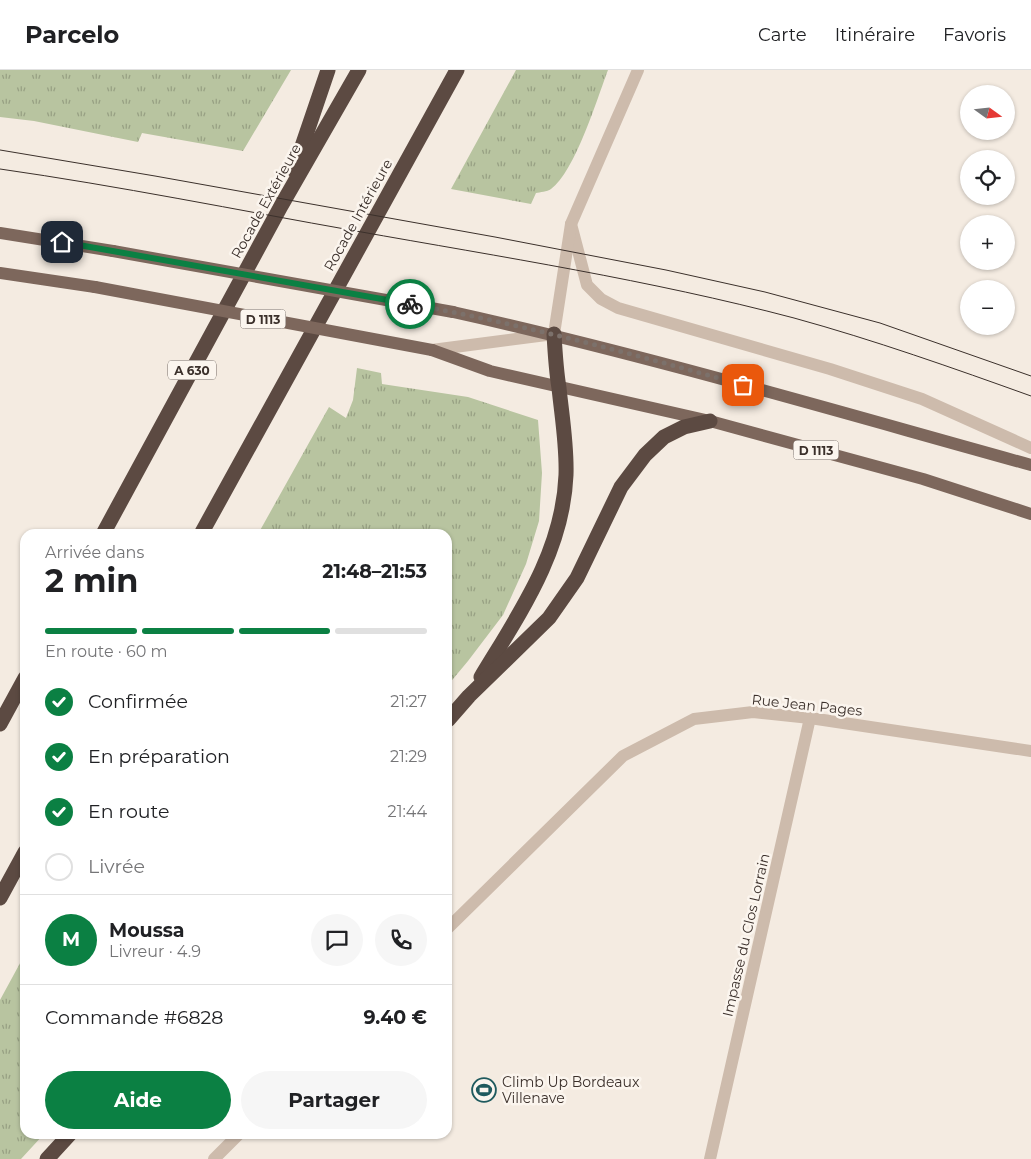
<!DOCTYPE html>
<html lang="fr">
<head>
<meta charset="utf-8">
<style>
	:root { --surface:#fff; --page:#f6f6f6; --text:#202124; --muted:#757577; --line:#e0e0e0; --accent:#0b8043 }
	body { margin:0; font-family:Montserrat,sans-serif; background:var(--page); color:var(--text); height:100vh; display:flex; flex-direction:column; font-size:19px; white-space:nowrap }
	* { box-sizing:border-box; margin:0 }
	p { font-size:16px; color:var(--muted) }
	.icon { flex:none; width:28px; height:28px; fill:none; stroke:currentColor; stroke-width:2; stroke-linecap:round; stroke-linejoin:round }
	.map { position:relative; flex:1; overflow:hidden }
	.side { position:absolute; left:20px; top:459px; width:432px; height:610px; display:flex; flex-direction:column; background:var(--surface); border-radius:15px; box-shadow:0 1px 4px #0004 }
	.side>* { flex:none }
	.needle { width:32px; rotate:105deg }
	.controls { position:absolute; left:960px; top:15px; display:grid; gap:10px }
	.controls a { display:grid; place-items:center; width:55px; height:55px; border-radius:50%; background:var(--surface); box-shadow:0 1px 4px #0004; font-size:25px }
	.pin { position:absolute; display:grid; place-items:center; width:42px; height:42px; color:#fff; margin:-21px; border-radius:10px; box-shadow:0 2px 8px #0006 }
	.courier { position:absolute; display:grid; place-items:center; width:50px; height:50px; margin:-25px; border:4px solid #0b8043; border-radius:50%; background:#fff; color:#222; box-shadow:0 1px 6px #0007 }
	.headline em { font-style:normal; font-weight:700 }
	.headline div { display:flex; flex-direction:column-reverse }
	.headline { display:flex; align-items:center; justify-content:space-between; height:85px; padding:0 25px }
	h1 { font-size:32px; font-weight:700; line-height:38px }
	.bar { display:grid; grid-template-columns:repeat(4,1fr); gap:8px 5px; align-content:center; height:60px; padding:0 25px }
	.bar i { height:6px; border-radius:4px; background:var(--line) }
	.bar .active { background:var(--accent) }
	.bar p { grid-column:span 4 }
	.line { display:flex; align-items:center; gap:12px; padding:0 25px; border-top:1px solid var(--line) }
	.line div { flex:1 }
	.round { display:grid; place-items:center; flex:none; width:52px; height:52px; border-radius:26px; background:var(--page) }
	ol { padding:0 25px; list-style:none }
	li { display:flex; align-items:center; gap:15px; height:55px }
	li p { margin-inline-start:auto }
	li .icon { padding:5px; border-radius:50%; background:var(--accent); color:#fff; stroke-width:4 }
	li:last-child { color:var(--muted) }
	li i { width:28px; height:28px; border:2px solid var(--line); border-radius:50% }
	.primary-button { display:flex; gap:10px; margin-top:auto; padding:10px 25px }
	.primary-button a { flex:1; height:58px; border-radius:30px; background:var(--accent); color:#fff; font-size:20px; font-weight:700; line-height:58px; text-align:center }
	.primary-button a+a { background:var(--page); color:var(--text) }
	header { display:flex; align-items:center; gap:30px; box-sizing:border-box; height:70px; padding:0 25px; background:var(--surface); border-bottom:1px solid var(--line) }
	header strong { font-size:24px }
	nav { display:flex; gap:28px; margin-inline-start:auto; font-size:18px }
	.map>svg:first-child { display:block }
</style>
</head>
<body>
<header>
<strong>Parcelo</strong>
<nav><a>Carte</a><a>Itinéraire</a><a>Favoris</a></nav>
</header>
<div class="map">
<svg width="1031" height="1089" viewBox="0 0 1031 1089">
	<defs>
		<pattern id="grass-tufts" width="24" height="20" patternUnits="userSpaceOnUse" patternTransform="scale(1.25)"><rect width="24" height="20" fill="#b8c4a0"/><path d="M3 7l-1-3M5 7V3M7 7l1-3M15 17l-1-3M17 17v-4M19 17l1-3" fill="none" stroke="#97a083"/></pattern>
	</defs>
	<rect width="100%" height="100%" fill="#f4ebe1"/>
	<!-- grass -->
	<g fill="url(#grass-tufts)">
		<path d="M 0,0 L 291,0 L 243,81 L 142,63 L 138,72 L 34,51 L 0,47 Z"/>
		<path d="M 516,0 L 608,0 C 597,29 575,102 551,119 C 547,122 540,122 536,123 L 531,134 L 451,119 Z"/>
		<path d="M 357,298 L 381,303 L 382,314 L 468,327 L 538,350 L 542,403 L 539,451 L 526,494 L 503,545 L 468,591 L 448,615 L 448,464 L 258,464 L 329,337 L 346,348 L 353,330 Z"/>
		<path d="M 25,884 L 25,1064 L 44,1064 L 21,1089 L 0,1089 L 0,930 Z"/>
	</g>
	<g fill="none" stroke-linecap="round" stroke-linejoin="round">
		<!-- minor -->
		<g stroke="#cdbbac" stroke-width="12">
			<path d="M 448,858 L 623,686 L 694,649 L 753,642 L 810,648 L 1031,681"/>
			<path d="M 214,1089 L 239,1064"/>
			<path d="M 710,1089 L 810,648"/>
		</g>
		<!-- tertiary -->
		<g stroke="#cdbbac" stroke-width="12">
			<path d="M 571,154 L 587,215 L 601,229 L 618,238 L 830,299 L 922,329 L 1031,378"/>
			<path d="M 432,280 L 554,264 L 571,154 L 638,0"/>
		</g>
		<!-- primary -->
		<g stroke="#7d675c" stroke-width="12">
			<path d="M 0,163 L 113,181"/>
			<path d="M 0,203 L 95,217"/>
			<path d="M 453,242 C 647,285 839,342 1031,395"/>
			<path d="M 432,280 L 490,301 L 710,351 L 923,409 L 1031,444"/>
		</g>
		<!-- motorway -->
		<g stroke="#5c4a42" stroke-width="15">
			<path d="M 294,100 L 328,0"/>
			<path d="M 103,464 L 281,136 L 359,0"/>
			<path d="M 201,464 L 457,0"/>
			<path d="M 481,607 C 519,544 563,482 566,405 C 567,376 562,347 559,318 C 556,300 555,282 554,264"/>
			<path d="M 448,650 L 469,626 L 549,548 L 577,508 L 621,417 L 645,385 L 664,367 L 684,357 L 710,351"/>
			<path d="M 0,654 L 25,608"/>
			<path d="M 0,828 L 25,782"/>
			<path d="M 47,1089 L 70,1064"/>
		</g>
		<!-- tram -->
		<g stroke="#3b302b" stroke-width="1">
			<path d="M 0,80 L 155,106 L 495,167 L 666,200 L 765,222 L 880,253 L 1031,306"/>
			<path d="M 0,99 C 119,116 237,140 356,161 C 502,187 650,210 794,248 C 874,270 953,298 1031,326"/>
		</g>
		<!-- primary-bridge -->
		<g stroke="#7d675c" stroke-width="12">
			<path d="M 113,181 L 453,242"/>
			<path d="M 95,217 L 432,280"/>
		</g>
	</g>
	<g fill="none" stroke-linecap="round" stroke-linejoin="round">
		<!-- done -->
		<path stroke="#7c716b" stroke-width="5" stroke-dasharray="0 9" d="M 410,234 C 522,254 633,284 743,315"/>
		<!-- route -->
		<path stroke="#0b8043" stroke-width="6" d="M 62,172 L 410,234"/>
	</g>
	<!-- icons -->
	<defs>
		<g id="stadium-ring" transform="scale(1.25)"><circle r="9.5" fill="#fbf5ee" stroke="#1f5a5e" stroke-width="1.5"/><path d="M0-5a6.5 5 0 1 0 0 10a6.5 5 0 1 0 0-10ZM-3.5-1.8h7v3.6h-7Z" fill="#1f5a5e"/></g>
	</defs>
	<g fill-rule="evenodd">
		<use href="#stadium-ring" x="484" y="1020"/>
	</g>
	<g text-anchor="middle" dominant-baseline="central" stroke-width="5" stroke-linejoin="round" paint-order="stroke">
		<!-- shield labels -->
		<g fill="#fbf5ee" stroke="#756b66" stroke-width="1">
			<rect x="240.5" y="239.5" width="45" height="19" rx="4"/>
			<rect x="168" y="290.5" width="48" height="19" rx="4"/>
			<rect x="793.5" y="370.5" width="45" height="19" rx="4"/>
		</g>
		<g font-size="12" font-weight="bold" fill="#3b302b">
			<text x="263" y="249">D 1113</text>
			<text x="192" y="300">A 630</text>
			<text x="816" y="380">D 1113</text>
		</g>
		<!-- street labels -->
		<g font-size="14" fill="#3b302b" stroke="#fbf5ee">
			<text transform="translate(266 131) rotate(-61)">Rocade Extérieure</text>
			<text transform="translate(358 145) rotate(-61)">Rocade Intérieure</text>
			<text transform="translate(807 635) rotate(6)">Rue Jean Pages</text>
			<text transform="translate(746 865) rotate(-77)">Impasse du Clos Lorrain</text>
		</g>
		<!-- poi labels -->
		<g font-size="14" fill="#3b302b" stroke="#fbf5ee" text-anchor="start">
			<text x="502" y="1012">Climb Up Bordeaux<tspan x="502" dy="16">Villenave</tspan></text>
		</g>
	</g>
</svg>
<div class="controls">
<a><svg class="needle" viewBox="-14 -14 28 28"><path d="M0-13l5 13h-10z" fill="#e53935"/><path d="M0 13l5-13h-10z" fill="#757577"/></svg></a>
<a><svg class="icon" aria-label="locate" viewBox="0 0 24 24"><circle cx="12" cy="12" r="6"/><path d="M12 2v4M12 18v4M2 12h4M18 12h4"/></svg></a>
<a>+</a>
<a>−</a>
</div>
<div class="pin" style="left:743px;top:315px;background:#ea580c"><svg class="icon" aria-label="bag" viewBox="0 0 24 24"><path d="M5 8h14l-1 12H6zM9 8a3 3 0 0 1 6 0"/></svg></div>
<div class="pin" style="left:62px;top:172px;background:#1f2937"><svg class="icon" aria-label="home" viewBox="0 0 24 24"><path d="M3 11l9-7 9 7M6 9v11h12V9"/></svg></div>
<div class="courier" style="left:410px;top:234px"><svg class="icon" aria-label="bike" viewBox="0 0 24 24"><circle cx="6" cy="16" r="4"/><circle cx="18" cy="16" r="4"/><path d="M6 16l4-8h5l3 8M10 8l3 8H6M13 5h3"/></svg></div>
<section class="side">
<div class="headline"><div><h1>2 min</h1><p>Arrivée dans</p></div><em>21:48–21:53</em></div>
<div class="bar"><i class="active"></i><i class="active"></i><i class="active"></i><i></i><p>En route · 60 m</p></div>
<ol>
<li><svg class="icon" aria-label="check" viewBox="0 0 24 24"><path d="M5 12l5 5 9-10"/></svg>Confirmée<p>21:27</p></li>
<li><svg class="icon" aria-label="check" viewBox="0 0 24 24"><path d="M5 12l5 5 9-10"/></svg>En préparation<p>21:29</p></li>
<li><svg class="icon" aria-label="check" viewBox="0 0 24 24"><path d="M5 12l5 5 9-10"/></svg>En route<p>21:44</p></li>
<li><i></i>Livrée</li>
</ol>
<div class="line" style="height:90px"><b class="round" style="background:var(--accent);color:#fff">M</b><div><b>Moussa</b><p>Livreur · 4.9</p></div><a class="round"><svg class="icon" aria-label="chat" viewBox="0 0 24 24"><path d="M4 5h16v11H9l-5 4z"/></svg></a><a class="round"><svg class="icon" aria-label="phone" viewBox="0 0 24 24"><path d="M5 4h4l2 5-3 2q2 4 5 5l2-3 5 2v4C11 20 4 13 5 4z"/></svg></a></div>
<div class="line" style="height:65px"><div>Commande #6828</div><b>9.40 €</b></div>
<div class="primary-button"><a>Aide</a><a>Partager</a></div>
</section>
</div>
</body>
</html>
